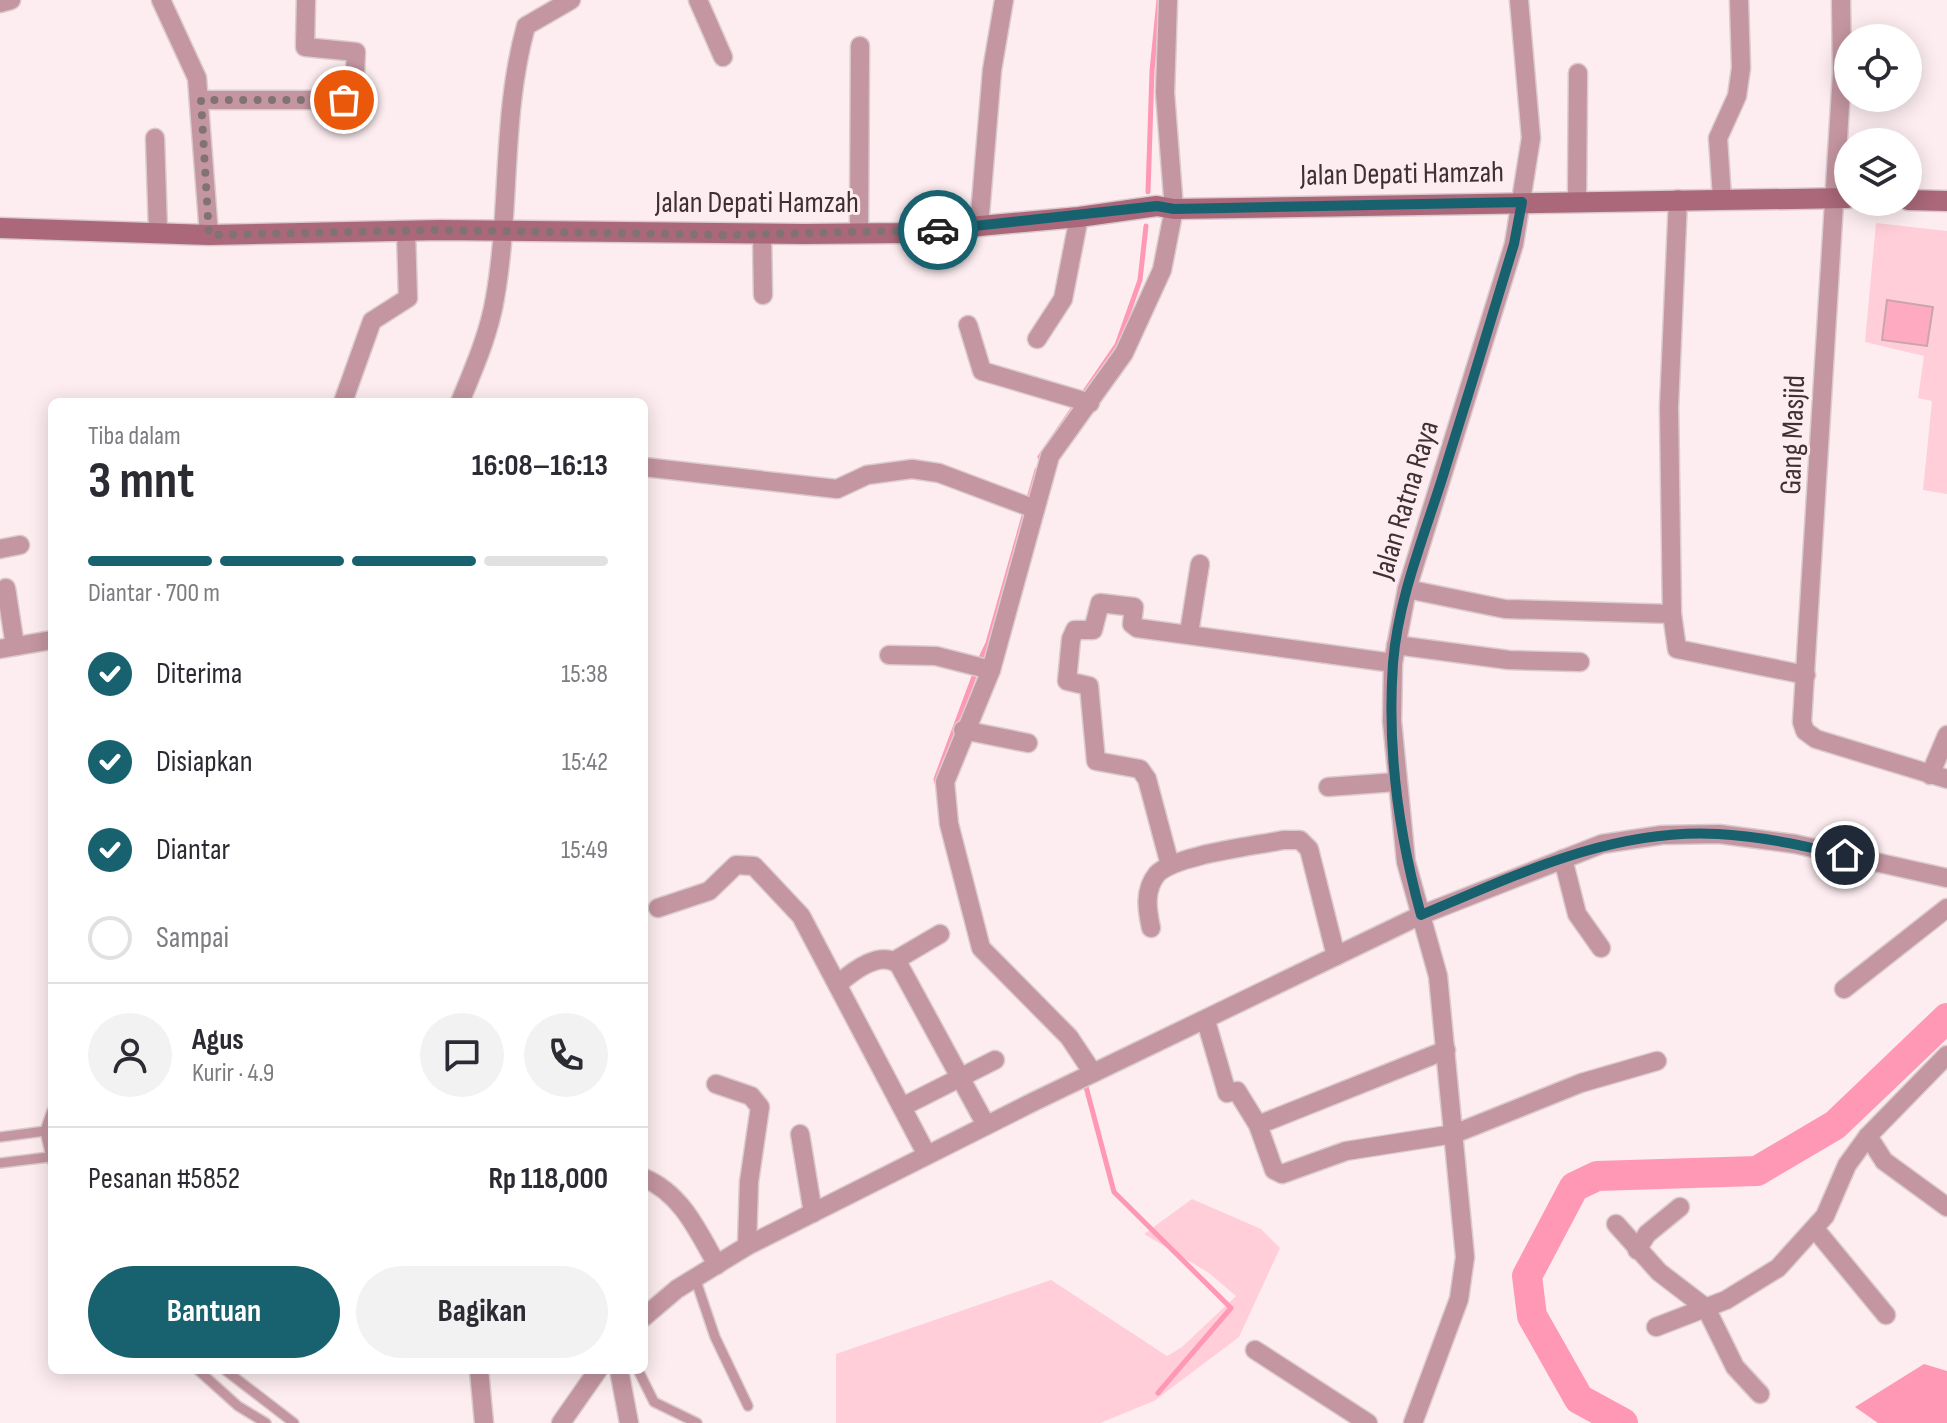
<!DOCTYPE html>
<html lang="id">
<head>
<meta charset="utf-8">
<style>
	:root { --surface:#fff; --page:#f2f2f3; --text:#2b2b33; --muted:#7c7c81; --line:#e1e1e2; --accent:#186270 }
	body { margin:0; font-family:"Sofia Sans Condensed",sans-serif; background:var(--page); color:var(--text); height:100vh; display:flex; flex-direction:column; font-size:30px; white-space:nowrap }
	* { box-sizing:border-box; margin:0 }
	p { font-size:26px; color:var(--muted) }
	.icon { flex:none; width:44px; height:44px; fill:none; stroke:currentColor; stroke-width:2; stroke-linecap:round; stroke-linejoin:round }
	.map { position:relative; flex:1; overflow:hidden }
	.panel { position:absolute; left:48px; top:398px; width:600px; height:976px; display:flex; flex-direction:column; background:var(--surface); border-radius:12px; box-shadow:0 4px 20px #0003 }
	.panel>* { flex:none }
	.controls { position:absolute; left:1834px; top:24px; display:grid; gap:16px }
	.controls a { display:grid; place-items:center; width:88px; height:88px; border-radius:50%; background:var(--surface); box-shadow:0 4px 20px #0003; font-size:40px }
	.pin { position:absolute; display:grid; place-items:center; width:68px; height:68px; color:#fff; margin:-34px; border:4px solid #fff; border-radius:50%; box-shadow:0 2px 8px #0007 }
	.courier { position:absolute; display:grid; place-items:center; width:80px; height:80px; margin:-40px; border:6px solid #186270; border-radius:50%; background:#fff; color:#222; box-shadow:0 2px 10px #0007 }
	.overview em { font-style:normal; font-weight:700 }
	.overview div { display:flex; flex-direction:column-reverse }
	.overview { display:flex; align-items:center; justify-content:space-between; height:136px; padding:0 40px }
	h1 { font-size:52px; font-weight:700; line-height:60px }
	.bar { display:grid; grid-template-columns:repeat(4,1fr); gap:12px 8px; align-content:center; height:96px; padding:0 40px }
	.bar i { height:10px; border-radius:6px; background:var(--line) }
	.bar .active { background:var(--accent) }
	.bar p { grid-column:span 4 }
	.line { display:flex; align-items:center; gap:20px; padding:0 40px; border-top:2px solid var(--line) }
	.line div { flex:1 }
	.round { display:grid; place-items:center; flex:none; width:84px; height:84px; border-radius:42px; background:var(--page) }
	ol { padding:0 40px; list-style:none }
	li { display:flex; align-items:center; gap:24px; height:88px }
	li p { margin-inline-start:auto }
	li .icon { padding:8px; border-radius:50%; background:var(--accent); color:#fff; stroke-width:4 }
	li:last-child { color:var(--muted) }
	li i { width:44px; height:44px; border:4px solid var(--line); border-radius:50% }
	.action { display:flex; gap:16px; margin-top:auto; padding:16px 40px }
	.action a { flex:1; height:92px; border-radius:48px; background:var(--accent); color:#fff; font-size:32px; font-weight:700; line-height:92px; text-align:center }
	.action a+a { background:var(--page); color:var(--text) }
	.map>svg:first-child { display:block }
</style>
</head>
<body>
<div class="map">
<svg width="1947" height="1423" viewBox="0 0 1947 1423">
	<rect width="100%" height="100%" fill="#fdedf1"/>
	<!-- green -->
	<g fill="#ffced9">
		<path d="M 1876,223 L 1947,231 L 1947,494 L 1923,490 L 1932,401 L 1918,398 L 1924,356 L 1865,342 Z"/>
		<path d="M 1192,1199 L 1261,1229 L 1280,1248 L 1239,1337 L 1154,1401 L 1100,1423 L 836,1423 L 836,1354 L 1051,1280 L 1167,1356 L 1182,1347 L 1236,1296 L 1209,1273 L 1144,1234 Z"/>
	</g>
	<!-- water -->
	<path fill="#ff98b4" d="M 1924,1364 L 1947,1371 L 1947,1423 L 1878,1423 L 1855,1407 Z"/>
	<g fill="none" stroke-linecap="round" stroke-linejoin="round">
		<!-- stream -->
		<g stroke="#ff98b4" stroke-width="5">
			<path d="M 1148,192 L 1152,71 L 1159,0"/>
			<path d="M 1040,457 L 1117,345 L 1140,280 L 1146,226"/>
			<path d="M 979,662 L 988,643 L 1037,470"/>
			<path d="M 938,786 L 936,779 L 976,671"/>
			<path d="M 1085,1083 L 1114,1192 L 1231,1308 L 1158,1393"/>
		</g>
		<!-- river -->
		<path stroke="#ff98b4" stroke-width="30" d="M 1623,1423 L 1579,1399 L 1532,1316 L 1527,1276 L 1574,1187 L 1597,1176 L 1757,1171 L 1835,1125 L 1947,1018"/>
	</g>
	<!-- building -->
	<path fill="#feaac0" stroke="#c9a5ad" stroke-width="2" d="M 1887,300 L 1933,307 L 1927,346 L 1882,340 Z"/>
	<g fill="none" stroke-linecap="round" stroke-linejoin="round">
		<!-- lane casing -->
		<g stroke="#dbcbcf" stroke-width="12">
			<g id="lane">
				<path d="M 52,1111 L 45,1131 L 52,1161"/>
				<path d="M 0,1137 L 45,1131"/>
				<path d="M 0,1163 L 49,1157"/>
				<path d="M 695,1278 L 715,1337 L 748,1406"/>
				<path d="M 198,1370 L 238,1406 L 266,1423"/>
				<path d="M 225,1370 L 294,1423"/>
				<path d="M 638,1370 L 654,1402 L 697,1423"/>
			</g>
		</g>
		<!-- street casing -->
		<g stroke="#dbcbcf" stroke-width="21">
			<g id="street">
				<path d="M 161,0 L 197,78 L 209,235"/>
				<path d="M 698,0 L 723,57"/>
				<path d="M 1841,0 L 1842,73 L 1802,722 L 1805,731 L 1816,739 L 1947,779"/>
				<path d="M 0,3 L 11,0"/>
				<path d="M 201,100 L 344,100 L 354,97 L 356,52 L 305,47 L 306,0"/>
				<path d="M 155,138 L 158,231"/>
				<path d="M 1722,198 L 1718,138 L 1737,96 L 1741,68 L 1739,0"/>
				<path d="M 1678,199 L 1669,407 L 1672,614 L 1677,649 L 1806,675"/>
				<path d="M 1577,200 L 1578,73"/>
				<path d="M 979,226 L 992,70 L 1004,0"/>
				<path d="M 859,233 L 860,46"/>
				<path d="M 762,234 L 763,295"/>
				<path d="M 968,325 L 982,371 L 1090,403"/>
				<path d="M 1037,339 L 1063,299 L 1079,217"/>
				<path d="M 343,402 L 372,321 L 408,298 L 406,231"/>
				<path d="M 460,402 C 474,368 489,334 495,298 C 511,207 501,116 526,26 L 571,0"/>
				<path d="M 644,467 L 837,489 L 867,475 L 912,469 L 939,473 L 1035,509"/>
				<path d="M 0,549 L 20,545"/>
				<path d="M 6,588 L 15,646"/>
				<path d="M 1407,589 L 1505,609 L 1672,614"/>
				<path d="M 1189,633 L 1200,564"/>
				<path d="M 1396,645 L 1509,660 L 1580,662"/>
				<path d="M 0,649 L 52,640"/>
				<path d="M 889,655 L 936,656 L 991,670"/>
				<path d="M 963,730 L 1028,743"/>
				<path d="M 1930,775 L 1947,735"/>
				<path d="M 1328,787 L 1396,782"/>
				<path d="M 1563,859 L 1577,914 L 1601,948"/>
				<path d="M 1170,865 L 1147,779 L 1140,769 L 1096,761 L 1089,686 L 1067,681 L 1071,639 L 1075,630 L 1093,630 L 1100,603 L 1134,607 L 1132,624 L 1137,628 L 1393,663"/>
				<path d="M 658,908 L 709,891 L 736,865 L 754,866 L 801,916 L 927,1155"/>
				<path d="M 1151,928 C 1147,909 1144,890 1157,874 C 1175,855 1255,846 1283,840 L 1300,840 L 1309,849 L 1336,956"/>
				<path d="M 894,961 L 940,934"/>
				<path d="M 838,984 C 853,971 881,949 899,965 L 986,1125"/>
				<path d="M 1844,989 L 1947,908"/>
				<path d="M 1206,1021 L 1227,1093 L 1237,1091 L 1258,1125 L 1274,1170 L 1282,1174 L 1346,1151 L 1454,1134 L 1581,1083 L 1657,1061"/>
				<path d="M 1093,1073 L 1069,1037 L 981,948 L 949,824 L 945,782 L 991,670 L 1050,456 L 1124,353 L 1162,270 L 1174,209 L 1165,93 L 1168,0"/>
				<path d="M 716,1084 L 751,1096 L 760,1107 L 749,1182 L 747,1246"/>
				<path d="M 902,1107 L 995,1060"/>
				<path d="M 1258,1125 L 1446,1050"/>
				<path d="M 800,1134 L 813,1213"/>
				<path d="M 1868,1136 L 1884,1161 L 1947,1207"/>
				<path d="M 644,1178 C 681,1193 698,1231 717,1265"/>
				<path d="M 1616,1224 L 1659,1272 L 1706,1308 L 1735,1367 L 1760,1394"/>
				<path d="M 1815,1229 L 1886,1315"/>
				<path d="M 1637,1250 L 1647,1234 L 1680,1207"/>
				<path d="M 644,1317 L 677,1289 L 747,1246 L 1033,1102 L 1421,915 L 1602,844 L 1662,835 L 1719,834 L 1795,844 L 1947,878"/>
				<path d="M 1656,1327 L 1726,1300 L 1778,1268 L 1825,1216 L 1847,1165 L 1868,1136 L 1947,1055"/>
				<path d="M 1255,1350 L 1368,1423"/>
				<path d="M 479,1370 L 484,1423"/>
				<path d="M 619,1370 L 629,1423"/>
				<path d="M 561,1423 L 598,1370"/>
				<path d="M 1413,1423 L 1459,1299 L 1465,1257 L 1438,976 L 1406,862 L 1392,721 L 1393,663 L 1407,589 L 1514,244 L 1531,138 L 1519,0"/>
			</g>
		</g>
		<!-- secondary casing -->
		<g stroke="#dbcbcf" stroke-width="23">
			<g id="secondary">
				<path d="M 1908,200 L 1947,201"/>
				<path d="M 0,228 L 209,235 L 440,230 L 804,234 L 903,233 L 1079,217 L 1157,206 L 1174,209 L 1848,198"/>
			</g>
		</g>
		<!-- lane -->
		<use href="#lane" stroke="#c496a1" stroke-width="9"/>
		<!-- street -->
		<use href="#street" stroke="#c496a1" stroke-width="18"/>
		<!-- secondary -->
		<use href="#secondary" stroke="#aa687a" stroke-width="20"/>
	</g>
	<g fill="none" stroke-linecap="round" stroke-linejoin="round">
		<!-- done -->
		<path stroke="#817276" stroke-width="8" stroke-dasharray="0 14.4" d="M 344,100 L 201,100 L 209,235 L 440,230 L 726,235 L 938,230"/>
		<!-- route -->
		<path stroke="#186270" stroke-width="10" d="M 938,230 L 1157,206 L 1174,209 L 1522,202 L 1514,244 C 1490,323 1466,403 1441,482 C 1422,541 1398,601 1393,663 C 1387,747 1399,835 1421,915 C 1516,875 1612,828 1718,834 C 1761,836 1804,846 1845,855"/>
	</g>
	<g text-anchor="middle" dominant-baseline="central" stroke-width="6" stroke-linejoin="round" paint-order="stroke">
		<!-- street labels -->
		<g font-size="30" fill="#3e3033" stroke="#fdedf1">
			<text transform="translate(1402 174) rotate(-1)">Jalan Depati Hamzah</text>
			<text x="757" y="203">Jalan Depati Hamzah</text>
			<text transform="translate(1793 435) rotate(-88)">Gang Masjid</text>
			<text transform="translate(1406 500) rotate(-73)">Jalan Ratna Raya</text>
		</g>
	</g>
</svg>
<div class="controls">
<a><svg class="icon" aria-label="locate" viewBox="0 0 24 24"><circle cx="12" cy="12" r="6"/><path d="M12 2v4M12 18v4M2 12h4M18 12h4"/></svg></a>
<a><svg class="icon" aria-label="layers" viewBox="0 0 24 24"><path d="M12 4l9 5-9 5-9-5zM3 14l9 5 9-5"/></svg></a>
</div>
<div class="pin" style="left:344px;top:100px;background:#ea580c"><svg class="icon" aria-label="bag" viewBox="0 0 24 24"><path d="M5 8h14l-1 12H6zM9 8a3 3 0 0 1 6 0"/></svg></div>
<div class="pin" style="left:1845px;top:855px;background:#1f2937"><svg class="icon" aria-label="home" viewBox="0 0 24 24"><path d="M3 11l9-7 9 7M6 9v11h12V9"/></svg></div>
<div class="courier" style="left:938px;top:230px"><svg class="icon" aria-label="car" viewBox="0 0 24 24"><path d="M5 17H2v-5l4-1 3-4h7l3 4 3 1v5h-3M9 17h6M6 11h13"/><circle cx="7" cy="17" r="2"/><circle cx="17" cy="17" r="2"/></svg></div>
<section class="panel">
<div class="overview"><div><h1>3 mnt</h1><p>Tiba dalam</p></div><em>16:08–16:13</em></div>
<div class="bar"><i class="active"></i><i class="active"></i><i class="active"></i><i></i><p>Diantar · 700 m</p></div>
<ol>
<li><svg class="icon" aria-label="check" viewBox="0 0 24 24"><path d="M5 12l5 5 9-10"/></svg>Diterima<p>15:38</p></li>
<li><svg class="icon" aria-label="check" viewBox="0 0 24 24"><path d="M5 12l5 5 9-10"/></svg>Disiapkan<p>15:42</p></li>
<li><svg class="icon" aria-label="check" viewBox="0 0 24 24"><path d="M5 12l5 5 9-10"/></svg>Diantar<p>15:49</p></li>
<li><i></i>Sampai</li>
</ol>
<div class="line" style="height:144px"><a class="round"><svg class="icon" aria-label="person" viewBox="0 0 24 24"><circle cx="12" cy="8" r="4"/><path d="M4 21q1-7 8-7t8 7"/></svg></a><div><b>Agus</b><p>Kurir · 4.9</p></div><a class="round"><svg class="icon" aria-label="chat" viewBox="0 0 24 24"><path d="M4 5h16v11H9l-5 4z"/></svg></a><a class="round"><svg class="icon" aria-label="phone" viewBox="0 0 24 24"><path d="M5 4h4l2 5-3 2q2 4 5 5l2-3 5 2v4C11 20 4 13 5 4z"/></svg></a></div>
<div class="line" style="height:104px"><div>Pesanan #5852</div><b>Rp 118,000</b></div>
<div class="action"><a>Bantuan</a><a>Bagikan</a></div>
</section>
</div>
</body>
</html>
